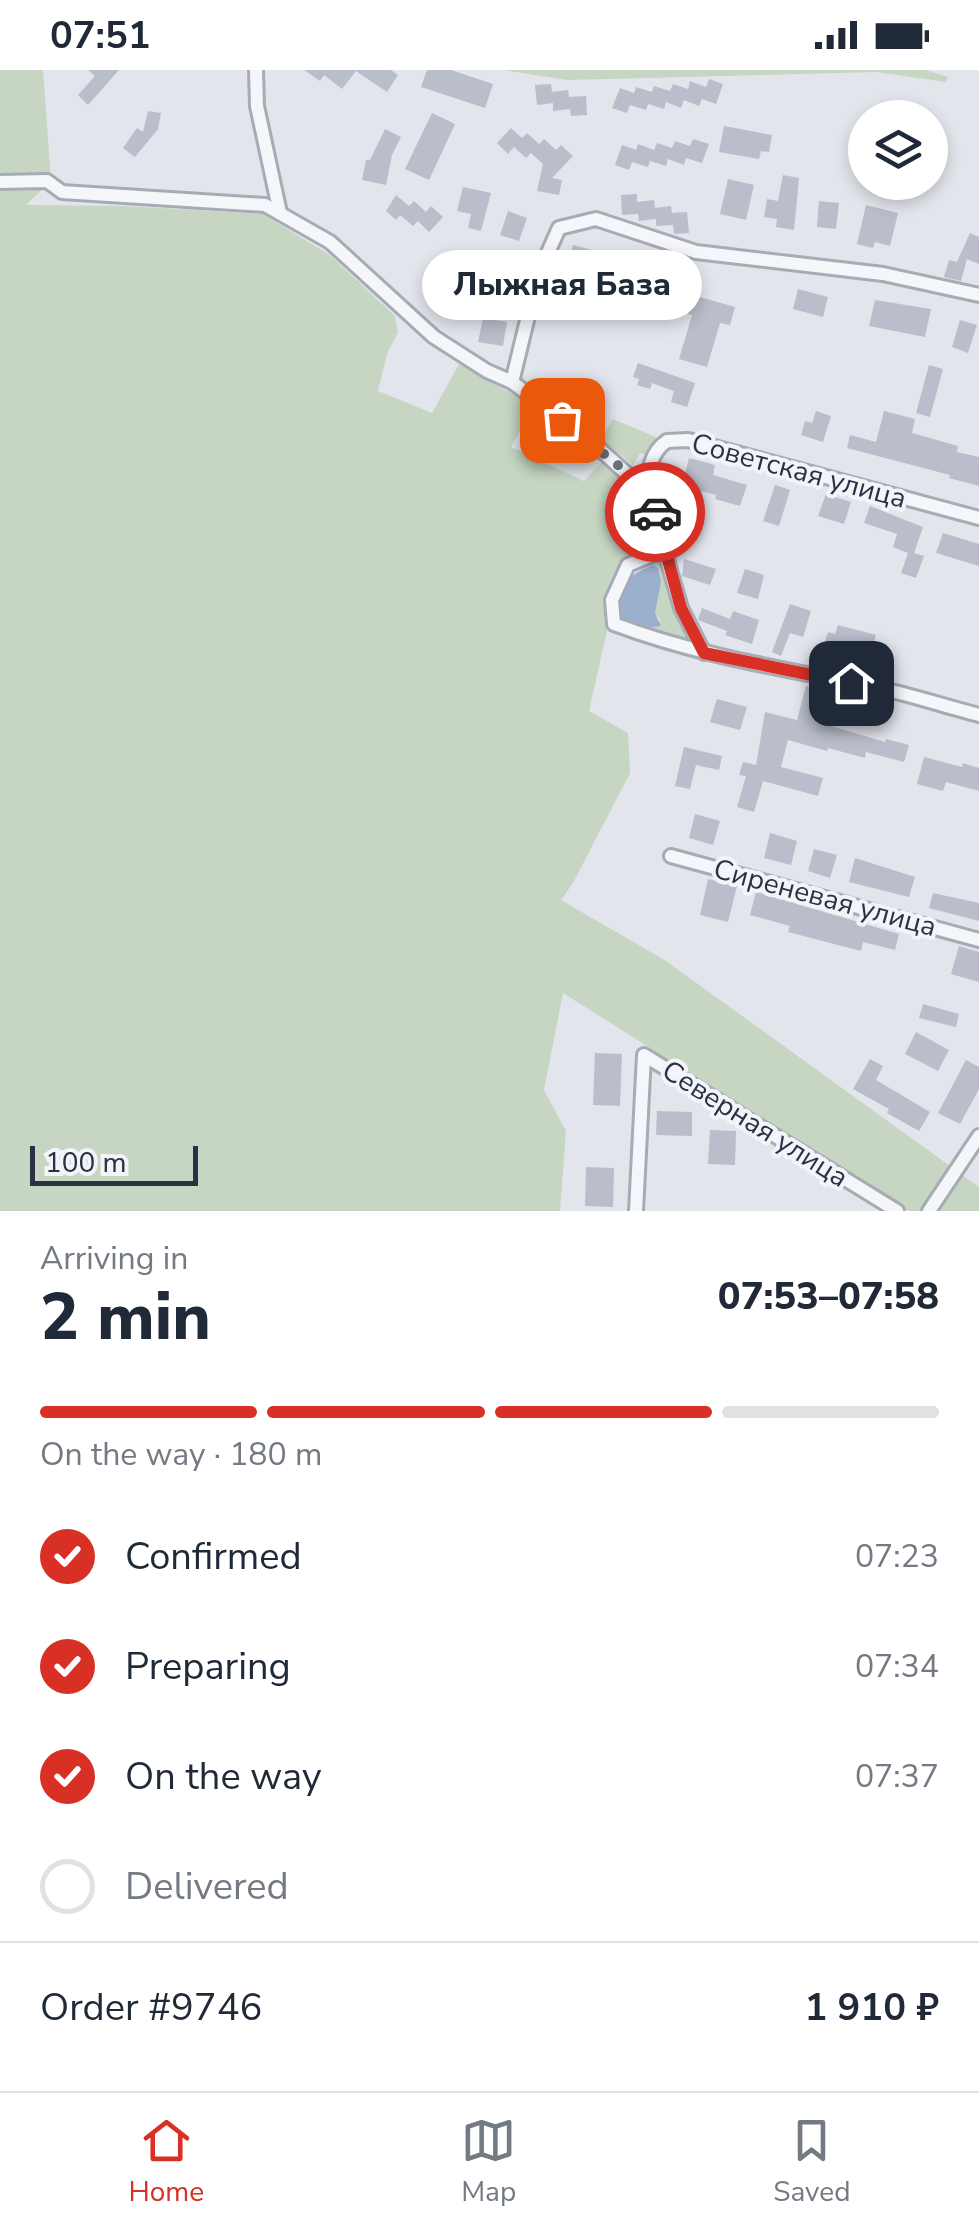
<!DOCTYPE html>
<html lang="en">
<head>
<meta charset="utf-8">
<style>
	:root { --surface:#fff; --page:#f2f2f3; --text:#1f2937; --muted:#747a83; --line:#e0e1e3; --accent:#d93025 }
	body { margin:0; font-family:"Nunito Sans",sans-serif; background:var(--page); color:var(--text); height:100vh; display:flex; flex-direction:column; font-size:38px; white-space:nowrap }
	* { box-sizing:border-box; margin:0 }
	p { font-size:32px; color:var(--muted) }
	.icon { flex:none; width:55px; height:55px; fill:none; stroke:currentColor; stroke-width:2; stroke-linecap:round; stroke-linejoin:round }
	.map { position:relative; height:1141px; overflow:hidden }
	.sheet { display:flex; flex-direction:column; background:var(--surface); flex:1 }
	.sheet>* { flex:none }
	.controls { position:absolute; left:848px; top:30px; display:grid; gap:20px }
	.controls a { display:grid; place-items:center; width:100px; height:100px; border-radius:50%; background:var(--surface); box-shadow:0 5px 15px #0003; font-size:50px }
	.scale { position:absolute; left:30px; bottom:25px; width:168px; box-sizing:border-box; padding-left:10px; border:5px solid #293145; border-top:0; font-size:28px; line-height:35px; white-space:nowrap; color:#293145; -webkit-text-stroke:8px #f2f4f8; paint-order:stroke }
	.pin { position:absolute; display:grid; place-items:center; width:85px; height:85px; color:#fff; margin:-42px; border-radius:20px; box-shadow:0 5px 15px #0006 }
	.courier { position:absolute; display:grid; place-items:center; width:100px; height:100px; margin:-50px; border:8px solid #d93025; border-radius:50%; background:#fff; color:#222; box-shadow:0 2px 12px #0007 }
	.bubble { position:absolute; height:70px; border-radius:35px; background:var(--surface); box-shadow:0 5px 15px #0003; font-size:32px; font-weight:800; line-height:70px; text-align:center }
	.overview em { font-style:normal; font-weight:800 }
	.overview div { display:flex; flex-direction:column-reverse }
	.overview { display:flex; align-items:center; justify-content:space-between; height:170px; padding:0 40px }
	h1 { font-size:65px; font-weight:800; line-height:75px }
	.bar { display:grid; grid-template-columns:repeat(4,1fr); gap:15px 10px; align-content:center; height:120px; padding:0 40px }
	.bar i { height:12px; border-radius:8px; background:var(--line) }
	.bar .selected { background:var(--accent) }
	.bar p { grid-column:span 4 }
	.line { display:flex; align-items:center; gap:25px; padding:0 40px; border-top:2px solid var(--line) }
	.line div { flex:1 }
	ol { padding:0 40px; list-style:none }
	li { display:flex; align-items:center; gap:30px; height:110px }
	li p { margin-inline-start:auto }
	li .icon { padding:10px; border-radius:50%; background:var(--accent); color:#fff; stroke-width:4 }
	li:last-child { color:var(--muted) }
	li i { width:55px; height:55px; border:5px solid var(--line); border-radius:50% }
	.status { display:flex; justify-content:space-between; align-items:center; height:70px; padding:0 50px; background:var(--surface); direction:ltr }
	.status svg { height:28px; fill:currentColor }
	.menu { display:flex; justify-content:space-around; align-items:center; height:140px; border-top:2px solid var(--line); background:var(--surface); font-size:28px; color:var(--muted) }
	.menu a { display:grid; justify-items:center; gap:5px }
	.menu .selected { color:var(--accent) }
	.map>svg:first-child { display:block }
</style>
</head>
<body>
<div class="status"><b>07:51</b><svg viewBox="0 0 49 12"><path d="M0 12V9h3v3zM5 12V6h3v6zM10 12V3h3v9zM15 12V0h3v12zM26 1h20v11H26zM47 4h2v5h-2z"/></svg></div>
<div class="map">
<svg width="979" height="1141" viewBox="0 0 979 1141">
	<rect width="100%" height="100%" fill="#e2e5eb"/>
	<!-- green -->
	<g fill="#c6d6c3">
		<path d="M 0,0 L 43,0 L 51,111 L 26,135 L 125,136 L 263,144 L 331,186 L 395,246 L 398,262 L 387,284 L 378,321 L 432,343 L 459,294 L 534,335 L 511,377 L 584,411 L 603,391 L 646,429 L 660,474 L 624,489 L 606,529 L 607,561 L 589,641 L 628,663 L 630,703 L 573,813 L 561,830 L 666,891 L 979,1117 L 979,1141 L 909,1141 L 563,923 L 544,1020 L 566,1061 L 560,1141 L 0,1141 Z"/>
		<path d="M 504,0 L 925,0 L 948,7 L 946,12 L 876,2 L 567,10 Z"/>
		<path d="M 613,349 L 656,367 L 648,385 L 640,383 L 633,395 L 601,369 Z"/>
		<path d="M 663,486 L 698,576 L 640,557 L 654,557 L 661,551 L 655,543 C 656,527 666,507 653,495 L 654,489 Z"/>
	</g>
	<!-- water -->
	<path fill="#9bb0ce" d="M 653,495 L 658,498 L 661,512 L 655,543 L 661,556 C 644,559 629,558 617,545 C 622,517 625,505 653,495 Z"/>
	<!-- building -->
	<g fill="#b9beca">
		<path d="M 88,0 L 119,0 L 88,35 L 78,25 L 95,6 Z"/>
		<path d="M 304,0 L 391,0 L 398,5 L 387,22 L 356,1 L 342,19 L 324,5 L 320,11 Z"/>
		<path d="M 427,0 L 451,0 L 493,14 L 485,38 L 421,17 Z"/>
		<path d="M 709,9 L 723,14 L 716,34 L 702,29 L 699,36 L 684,30 L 681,38 L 666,32 L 664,39 L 648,34 L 646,40 L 630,35 L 627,43 L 612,38 L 620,18 L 634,23 L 636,17 L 652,22 L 654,16 L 670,21 L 673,14 L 688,19 L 690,11 L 706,17 Z"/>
		<path d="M 551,14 L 552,22 L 568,20 L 569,27 L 586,26 L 587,45 L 571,46 L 570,39 L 553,41 L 553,33 L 537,35 L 535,15 Z"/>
		<path d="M 148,41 L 161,43 L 158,59 L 135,87 L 123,78 L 137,58 L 143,62 Z"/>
		<path d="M 432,43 L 455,54 L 429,110 L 405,99 Z"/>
		<path d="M 724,56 L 772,65 L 769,82 L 761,81 L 759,89 L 719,82 Z"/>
		<path d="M 511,58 L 522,68 L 527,63 L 539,74 L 544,69 L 556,80 L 561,75 L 573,86 L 552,108 L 562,110 L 559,125 L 537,121 L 543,94 L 531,83 L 526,88 L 514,77 L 508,84 L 497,73 Z"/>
		<path d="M 385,59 L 401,67 L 392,85 L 386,115 L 362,110 L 366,90 L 370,90 Z"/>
		<path d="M 693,69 L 709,74 L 702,93 L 686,88 L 684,95 L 668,89 L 666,96 L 650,91 L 648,97 L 632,92 L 629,100 L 615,95 L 622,75 L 636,80 L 638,74 L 654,80 L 657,73 L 672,78 L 675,71 L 690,76 Z"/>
		<path d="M 783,105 L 799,108 L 794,160 L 776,157 L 777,149 L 764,147 L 767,129 L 778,131 Z"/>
		<path d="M 728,109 L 754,115 L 746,150 L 720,144 Z"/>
		<path d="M 463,117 L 491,123 L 481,161 L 468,158 L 471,144 L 457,141 Z"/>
		<path d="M 637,124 L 637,132 L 654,130 L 655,138 L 671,136 L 672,143 L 687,142 L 689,163 L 674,164 L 673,155 L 656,156 L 656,149 L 639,151 L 638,144 L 622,145 L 621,125 Z"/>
		<path d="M 396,125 L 409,136 L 414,131 L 426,142 L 431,136 L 443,147 L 429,162 L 418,151 L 413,156 L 400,145 L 396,150 L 386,141 Z"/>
		<path d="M 819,131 L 839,133 L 836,159 L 817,157 Z"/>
		<path d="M 866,135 L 898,143 L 890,176 L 875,172 L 873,178 L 857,174 Z"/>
		<path d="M 508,141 L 527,148 L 519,171 L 500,165 Z"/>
		<path d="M 970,163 L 979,167 L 979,194 L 967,189 L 961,211 L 944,207 L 949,190 L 957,192 Z"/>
		<path d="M 573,175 L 596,181 L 593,191 L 623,197 L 613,243 L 599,239 L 606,202 L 569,192 Z"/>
		<path d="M 798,219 L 828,227 L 823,247 L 793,239 Z"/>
		<path d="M 693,225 L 735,237 L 730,255 L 720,253 L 707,297 L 679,289 L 692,245 L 688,244 Z"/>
		<path d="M 875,230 L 931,239 L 925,267 L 869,256 Z"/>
		<path d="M 483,248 L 507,252 L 503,276 L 478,272 Z"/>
		<path d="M 960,250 L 977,255 L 968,283 L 952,277 Z"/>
		<path d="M 638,293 L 695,313 L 687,337 L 671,332 L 674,321 L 652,313 L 650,319 L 637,315 L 639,309 L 633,307 Z"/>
		<path d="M 929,295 L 943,299 L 930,347 L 916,343 Z"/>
		<path d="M 816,341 L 831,346 L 823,372 L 801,365 L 805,351 L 812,353 Z"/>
		<path d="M 884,341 L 915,349 L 912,363 L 958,376 L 957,382 L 979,387 L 979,416 L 949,408 L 950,405 L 847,378 L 850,365 L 876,372 Z"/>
		<path d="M 689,388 L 715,395 L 713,405 L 747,415 L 740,436 L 715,429 L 716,425 L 682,416 Z"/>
		<path d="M 775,415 L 790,420 L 779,456 L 763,451 Z"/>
		<path d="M 826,424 L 851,432 L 844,454 L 818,446 Z"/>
		<path d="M 870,436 L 923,457 L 914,483 L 924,486 L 916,508 L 901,503 L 908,483 L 893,477 L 897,464 L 864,453 Z"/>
		<path d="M 943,463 L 979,474 L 979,496 L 936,483 Z"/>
		<path d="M 684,489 L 716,499 L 710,515 L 682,506 Z"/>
		<path d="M 745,499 L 764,505 L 758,529 L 737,523 Z"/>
		<path d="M 790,534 L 811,541 L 803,567 L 790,563 L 781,586 L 772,582 Z"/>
		<path d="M 702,538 L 730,549 L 733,541 L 759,550 L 752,574 L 725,565 L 727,561 L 698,550 Z"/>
		<path d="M 838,555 L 876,565 L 867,594 L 876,597 L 873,607 L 841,600 L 845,590 L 821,583 L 828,562 L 835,564 Z"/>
		<path d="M 806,616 L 825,621 L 817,652 L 885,672 L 886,669 L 909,675 L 904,692 L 866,682 L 865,688 L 828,678 L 827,681 L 788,670 L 781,697 L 823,708 L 818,726 L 763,711 L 754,742 L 737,737 L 746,706 L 739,705 L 743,692 L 756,695 L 765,642 L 797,650 Z"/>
		<path d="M 717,629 L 747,637 L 740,660 L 710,652 Z"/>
		<path d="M 684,677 L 722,686 L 719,700 L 696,695 L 690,719 L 675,716 Z"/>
		<path d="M 924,687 L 962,697 L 963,693 L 979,698 L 979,721 L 946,712 L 943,721 L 917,714 Z"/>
		<path d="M 695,744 L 720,751 L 713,775 L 689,768 Z"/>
		<path d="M 770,763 L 797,771 L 791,795 L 764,788 Z"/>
		<path d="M 814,779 L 837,785 L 830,808 L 808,801 Z"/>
		<path d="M 855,788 L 915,807 L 909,827 L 849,812 Z"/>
		<path d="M 708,809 L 737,816 L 728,852 L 700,845 Z"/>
		<path d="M 756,822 L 899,864 L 895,880 L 863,872 L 861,881 L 788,862 L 790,856 L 750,845 Z"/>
		<path d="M 933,823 L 979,833 L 979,851 L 929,838 Z"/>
		<path d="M 959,876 L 979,882 L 979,912 L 951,904 Z"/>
		<path d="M 923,934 L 959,944 L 956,957 L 919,948 Z"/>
		<path d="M 916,962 L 949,980 L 938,1001 L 905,984 Z"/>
		<path d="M 595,983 L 622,984 L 620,1036 L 593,1035 Z"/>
		<path d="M 870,989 L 883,996 L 876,1010 L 930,1042 L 919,1061 L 887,1043 L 889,1039 L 853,1019 Z"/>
		<path d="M 966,990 L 979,997 L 979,1019 L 960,1054 L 938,1043 Z"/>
		<path d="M 657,1041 L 692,1042 L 692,1066 L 656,1065 Z"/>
		<path d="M 710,1060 L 736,1061 L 735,1095 L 708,1094 Z"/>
		<path d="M 586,1097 L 614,1098 L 613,1137 L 585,1136 Z"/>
	</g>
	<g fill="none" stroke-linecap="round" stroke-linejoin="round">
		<!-- minor casing -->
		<g stroke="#a7abb6" stroke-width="18">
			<g id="minor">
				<path d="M 256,0 L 257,36 L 280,143"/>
				<path d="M 0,112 L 47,111 L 62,122 L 265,135 L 330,172 L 434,267 L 487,301 L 512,312"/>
				<path d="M 648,423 L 593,373 L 512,312 L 538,205 L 559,158 L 596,149 L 696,182 L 883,204 L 979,225"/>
				<path d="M 667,479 L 628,495 L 612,530 L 614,554 C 701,587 792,600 883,619 C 915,626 947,637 979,645"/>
				<path d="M 704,583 L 681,538 L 648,423 C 648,403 649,383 667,371 L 688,370 L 979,448"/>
				<path d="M 671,786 L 979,870"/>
				<path d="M 636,1141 L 644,985 L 897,1141"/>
				<path d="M 929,1141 L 979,1066"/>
			</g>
		</g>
		<!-- minor -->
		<use href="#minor" stroke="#f5f6f9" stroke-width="12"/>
	</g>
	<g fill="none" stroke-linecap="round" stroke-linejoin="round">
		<!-- done -->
		<path stroke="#6a707f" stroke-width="10" stroke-dasharray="0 18" d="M 562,350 L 640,413 L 648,423 L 655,442"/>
		<!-- route -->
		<path stroke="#d93025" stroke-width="12" d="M 655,442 L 681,538 L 704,583 L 851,613"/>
	</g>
	<g text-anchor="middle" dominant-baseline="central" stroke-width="8" stroke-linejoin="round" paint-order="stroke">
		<!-- street labels -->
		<g font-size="28" fill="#293145" stroke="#f2f4f8">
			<text transform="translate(799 401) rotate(15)">Советская улица</text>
			<text transform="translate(825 828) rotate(15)">Сиреневая улица</text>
			<text transform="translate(755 1054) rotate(32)">Северная улица</text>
		</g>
	</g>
</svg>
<div class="controls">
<a><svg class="icon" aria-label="layers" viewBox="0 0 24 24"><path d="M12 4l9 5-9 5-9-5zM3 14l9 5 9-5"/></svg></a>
</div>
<div class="scale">100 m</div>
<div class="pin" style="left:562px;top:350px;background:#ea580c"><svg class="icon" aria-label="bag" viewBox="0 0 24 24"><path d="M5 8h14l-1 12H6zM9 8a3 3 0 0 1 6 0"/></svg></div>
<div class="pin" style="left:851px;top:613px;background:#1f2937"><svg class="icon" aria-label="home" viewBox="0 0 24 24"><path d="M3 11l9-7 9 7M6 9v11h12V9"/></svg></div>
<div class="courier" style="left:655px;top:442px"><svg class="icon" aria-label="car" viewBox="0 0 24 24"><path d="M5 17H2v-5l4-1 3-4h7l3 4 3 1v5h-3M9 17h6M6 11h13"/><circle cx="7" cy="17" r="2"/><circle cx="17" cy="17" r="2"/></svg></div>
<div class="bubble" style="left:422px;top:180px;width:280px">Лыжная База</div>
</div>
<section class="sheet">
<div class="overview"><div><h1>2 min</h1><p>Arriving in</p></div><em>07:53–07:58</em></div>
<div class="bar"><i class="selected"></i><i class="selected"></i><i class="selected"></i><i></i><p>On the way · 180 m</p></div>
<ol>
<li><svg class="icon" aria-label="check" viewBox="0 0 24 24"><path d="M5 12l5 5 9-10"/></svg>Confirmed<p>07:23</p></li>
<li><svg class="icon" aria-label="check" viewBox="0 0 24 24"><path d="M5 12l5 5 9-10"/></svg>Preparing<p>07:34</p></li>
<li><svg class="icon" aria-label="check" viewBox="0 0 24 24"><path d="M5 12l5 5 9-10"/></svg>On the way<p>07:37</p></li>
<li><i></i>Delivered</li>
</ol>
<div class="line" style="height:130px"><div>Order #9746</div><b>1 910 ₽</b></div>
</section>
<nav class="menu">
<a class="selected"><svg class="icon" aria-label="home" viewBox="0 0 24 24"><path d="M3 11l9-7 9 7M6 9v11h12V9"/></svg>Home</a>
<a><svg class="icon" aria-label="map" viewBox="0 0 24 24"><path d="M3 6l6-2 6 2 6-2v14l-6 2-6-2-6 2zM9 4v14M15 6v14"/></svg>Map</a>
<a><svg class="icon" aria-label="saved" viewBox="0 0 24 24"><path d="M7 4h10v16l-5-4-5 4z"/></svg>Saved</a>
</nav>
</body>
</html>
